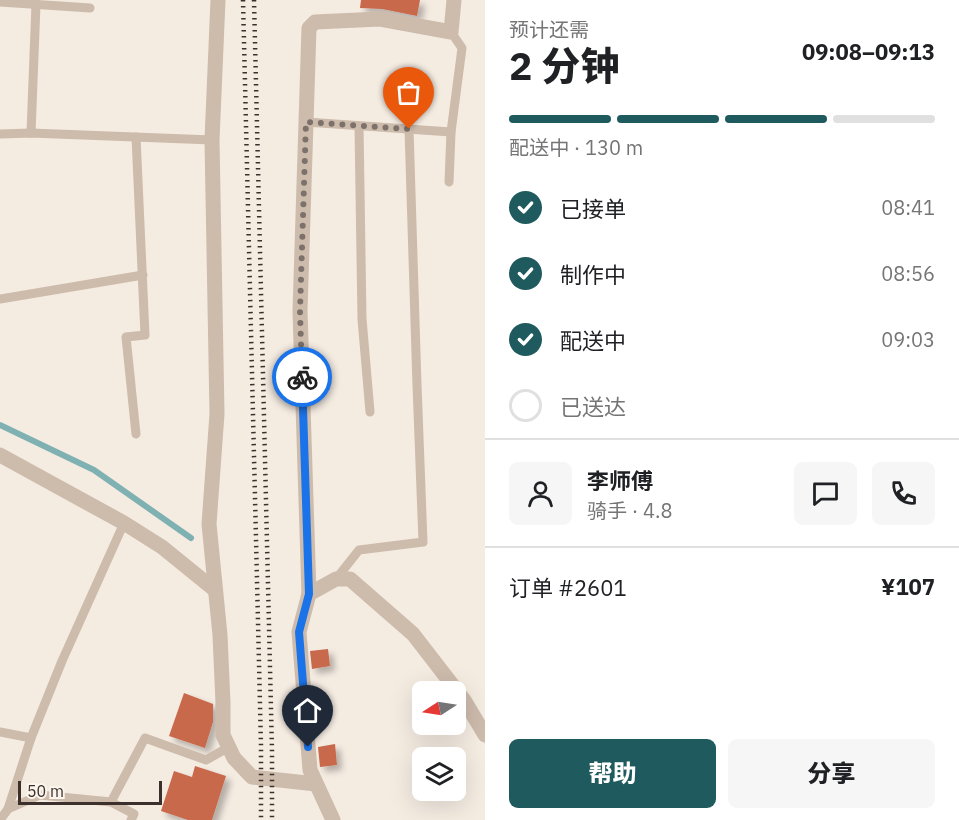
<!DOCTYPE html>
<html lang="zh">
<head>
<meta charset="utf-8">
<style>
	:root { --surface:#fff; --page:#f6f6f6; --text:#202124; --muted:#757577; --line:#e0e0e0; --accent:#1f5a5e }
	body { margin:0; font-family:"IBM Plex Sans","Noto Sans SC",sans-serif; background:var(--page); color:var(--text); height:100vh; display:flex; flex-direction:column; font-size:22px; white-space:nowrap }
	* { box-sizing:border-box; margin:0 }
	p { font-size:20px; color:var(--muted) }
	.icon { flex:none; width:33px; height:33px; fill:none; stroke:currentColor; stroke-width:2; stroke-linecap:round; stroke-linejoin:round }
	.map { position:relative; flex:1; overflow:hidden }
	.details { display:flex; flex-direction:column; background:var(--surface); width:474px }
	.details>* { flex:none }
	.needle { width:39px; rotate:258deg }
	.buttons { position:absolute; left:412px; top:681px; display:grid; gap:12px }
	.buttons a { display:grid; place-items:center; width:54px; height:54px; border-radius:9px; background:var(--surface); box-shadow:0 6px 24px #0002; font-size:30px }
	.scale { position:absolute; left:18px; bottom:15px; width:144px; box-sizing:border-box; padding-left:6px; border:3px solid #3b302b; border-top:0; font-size:16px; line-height:21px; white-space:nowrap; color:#3b302b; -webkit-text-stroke:4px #fbf5ee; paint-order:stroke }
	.pin { position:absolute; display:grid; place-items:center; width:51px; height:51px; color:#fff; margin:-62px -26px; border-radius:50% 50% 50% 0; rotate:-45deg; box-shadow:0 0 6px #0007 }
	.pin .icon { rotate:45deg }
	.courier { position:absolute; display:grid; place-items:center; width:60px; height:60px; margin:-30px; border:4px solid #1a73e8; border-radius:50%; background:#fff; color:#222; box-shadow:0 2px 8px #0007 }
	.overview em { font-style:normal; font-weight:800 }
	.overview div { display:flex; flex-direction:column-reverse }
	.overview { display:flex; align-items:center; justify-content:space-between; height:102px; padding:0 24px }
	h1 { font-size:39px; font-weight:800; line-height:45px }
	.bar { display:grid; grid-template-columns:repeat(4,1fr); gap:9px 6px; align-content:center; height:72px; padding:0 24px }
	.bar i { height:8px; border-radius:4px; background:var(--line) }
	.bar .current { background:var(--accent) }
	.bar p { grid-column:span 4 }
	.line { display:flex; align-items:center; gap:15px; padding:0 24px; border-top:2px solid var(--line) }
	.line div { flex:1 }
	.round { display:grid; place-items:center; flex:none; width:63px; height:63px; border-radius:9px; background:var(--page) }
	ol { padding:0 24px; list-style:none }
	li { display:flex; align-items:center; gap:18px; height:66px }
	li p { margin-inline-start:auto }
	li .icon { padding:6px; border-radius:50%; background:var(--accent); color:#fff; stroke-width:4 }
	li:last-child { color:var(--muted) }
	li i { width:33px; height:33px; border:3px solid var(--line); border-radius:50% }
	.primary-button { display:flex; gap:12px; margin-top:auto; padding:12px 24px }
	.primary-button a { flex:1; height:69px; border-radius:9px; background:var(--accent); color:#fff; font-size:24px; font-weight:800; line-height:69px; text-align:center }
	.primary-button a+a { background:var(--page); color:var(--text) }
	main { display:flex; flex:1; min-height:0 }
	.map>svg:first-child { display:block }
</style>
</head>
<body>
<main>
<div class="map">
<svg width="485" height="820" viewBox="0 0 485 820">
	<defs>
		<filter id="shadow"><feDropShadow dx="5" dy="5" stdDeviation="3" flood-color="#0004"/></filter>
	</defs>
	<rect width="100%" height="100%" fill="#f4ebe1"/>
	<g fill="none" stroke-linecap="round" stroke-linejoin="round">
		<!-- stream -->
		<path stroke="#7fb0b2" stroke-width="6" d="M 0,425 L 94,470 L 191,538"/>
	</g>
	<!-- building -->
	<g fill="#c8694b" filter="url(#shadow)">
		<path d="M 361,0 L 420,0 L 417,16 L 382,9 L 360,8 Z"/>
		<path d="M 328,649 L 330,666 L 312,669 L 310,651 Z"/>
		<path d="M 184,693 L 213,704 L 213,722 L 205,748 L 169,736 Z"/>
		<path d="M 335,744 L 337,765 L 320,767 L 318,747 Z"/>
		<path d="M 195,766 L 226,776 L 212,820 L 188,820 L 161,811 L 174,771 L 192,777 Z"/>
	</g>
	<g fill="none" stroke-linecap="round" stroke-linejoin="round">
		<!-- service -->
		<g stroke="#cdbbac" stroke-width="9">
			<path d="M 0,2 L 90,8"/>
			<path d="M 306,122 L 451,132"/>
			<path d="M 359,126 L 362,319 L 370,412"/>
			<path d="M 31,133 L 36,4"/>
			<path d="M 0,134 L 31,133 L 212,140"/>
			<path d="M 449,182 L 451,132 L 462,48 L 451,32"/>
			<path d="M 0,299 L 143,275"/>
			<path d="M 136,434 L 126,337 L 145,335 L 136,137"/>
			<path d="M 336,579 L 359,550 L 423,542 L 417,385 L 409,129"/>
			<path d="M 0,732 L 31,738"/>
			<path d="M 111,802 L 134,814 L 131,820"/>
			<path d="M 8,809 L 31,738 L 62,661 L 124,523"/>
			<path d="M 0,820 L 8,809 L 40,795 L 111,802 L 145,738 L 206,760 L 229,747"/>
		</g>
		<!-- minor -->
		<g stroke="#cdbbac" stroke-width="15">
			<path d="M 218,0 L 212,140 L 217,414 L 209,524 L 220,635 L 223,703 L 223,735 L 234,758 L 252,777 L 316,784"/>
			<path d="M 0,455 L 124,523 L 162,547 L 215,590"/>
			<path d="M 309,594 L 300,311 L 309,28 L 315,22 L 380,19 L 451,32 L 454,0"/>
			<path d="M 333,820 L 310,770 L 299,632 L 309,594 L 336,579 L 350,579 L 413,634 L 464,700 L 485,735"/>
		</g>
		<!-- rail -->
		<g stroke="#3b302b" stroke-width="4.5" stroke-dasharray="1.5 4.5" stroke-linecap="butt">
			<path d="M 243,0 L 261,746 L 261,820"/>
			<path d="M 254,0 L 272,751 L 272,820"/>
		</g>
	</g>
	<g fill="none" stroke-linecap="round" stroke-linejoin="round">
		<!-- done -->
		<path stroke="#7c716b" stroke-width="6" stroke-dasharray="0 10.8" d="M 302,377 L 300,311 L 306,122 L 409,129"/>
		<!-- route -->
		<path stroke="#1a73e8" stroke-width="8" d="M 302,377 L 309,594 L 299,632 L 308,747"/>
	</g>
</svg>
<div class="buttons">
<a><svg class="needle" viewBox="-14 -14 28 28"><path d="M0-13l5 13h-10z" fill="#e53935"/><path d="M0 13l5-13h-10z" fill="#757577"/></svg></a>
<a><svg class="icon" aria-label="layers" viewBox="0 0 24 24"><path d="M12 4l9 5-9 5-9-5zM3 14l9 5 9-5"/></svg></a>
</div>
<div class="scale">50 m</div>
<div class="pin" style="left:409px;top:129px;background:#ea580c"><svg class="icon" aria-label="bag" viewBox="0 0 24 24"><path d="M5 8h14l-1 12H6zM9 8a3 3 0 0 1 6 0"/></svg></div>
<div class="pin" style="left:308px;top:747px;background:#1f2937"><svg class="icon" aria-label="home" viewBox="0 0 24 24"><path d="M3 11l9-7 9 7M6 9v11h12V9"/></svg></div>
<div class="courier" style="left:302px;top:377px"><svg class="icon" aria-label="bike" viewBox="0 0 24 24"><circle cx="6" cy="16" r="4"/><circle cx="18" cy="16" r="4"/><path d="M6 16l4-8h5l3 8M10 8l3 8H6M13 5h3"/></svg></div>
</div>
<section class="details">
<div class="overview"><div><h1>2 分钟</h1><p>预计还需</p></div><em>09:08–09:13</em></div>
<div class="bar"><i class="current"></i><i class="current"></i><i class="current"></i><i></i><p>配送中 · 130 m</p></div>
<ol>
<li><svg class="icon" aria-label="check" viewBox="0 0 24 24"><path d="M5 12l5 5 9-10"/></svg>已接单<p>08:41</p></li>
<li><svg class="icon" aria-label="check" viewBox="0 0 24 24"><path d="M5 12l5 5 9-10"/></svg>制作中<p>08:56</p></li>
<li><svg class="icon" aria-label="check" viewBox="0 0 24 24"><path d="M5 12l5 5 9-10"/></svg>配送中<p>09:03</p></li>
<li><i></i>已送达</li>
</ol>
<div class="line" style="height:108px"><a class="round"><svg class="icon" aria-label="person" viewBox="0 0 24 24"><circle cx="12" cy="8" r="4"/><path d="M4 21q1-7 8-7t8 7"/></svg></a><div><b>李师傅</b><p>骑手 · 4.8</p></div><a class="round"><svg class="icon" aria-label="chat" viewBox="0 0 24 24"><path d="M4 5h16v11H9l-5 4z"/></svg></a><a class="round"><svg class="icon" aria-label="phone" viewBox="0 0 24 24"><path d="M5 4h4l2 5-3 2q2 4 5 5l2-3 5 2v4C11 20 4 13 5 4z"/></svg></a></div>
<div class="line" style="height:78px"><div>订单 #2601</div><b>¥107</b></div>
<div class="primary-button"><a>帮助</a><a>分享</a></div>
</section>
</main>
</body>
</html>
